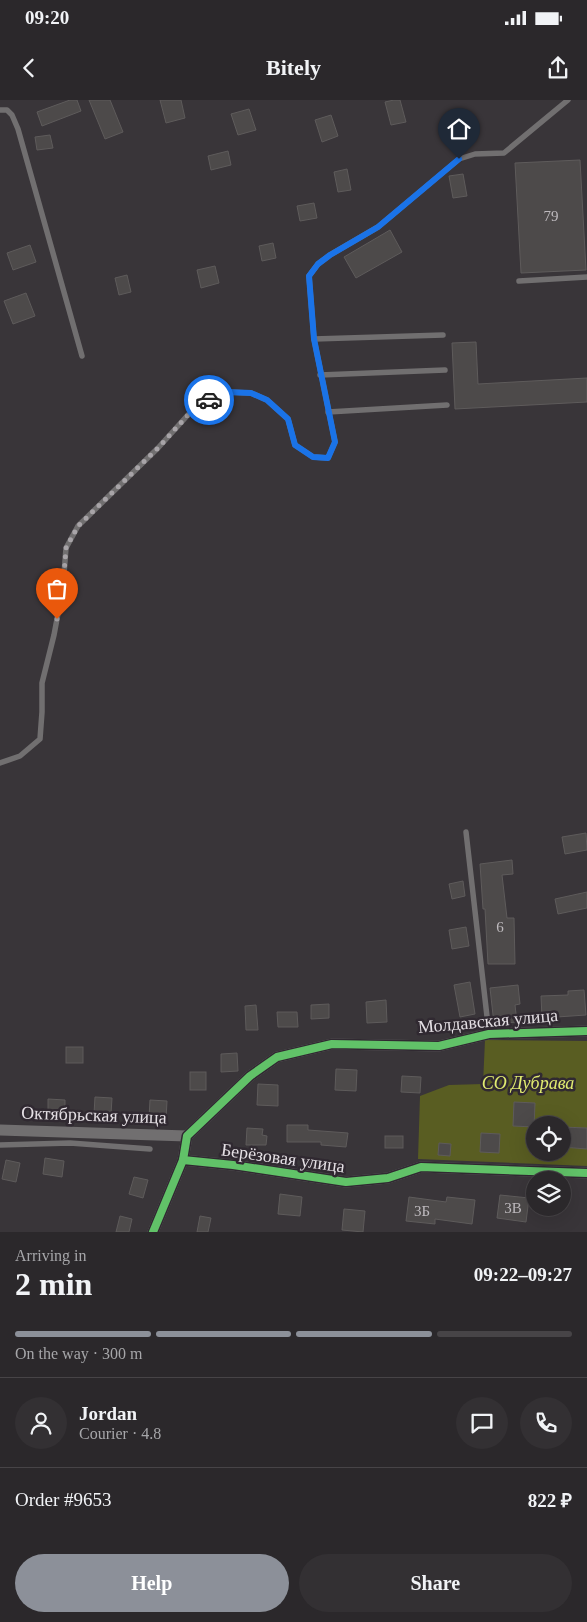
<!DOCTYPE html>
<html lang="en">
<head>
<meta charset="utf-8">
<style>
	:root { --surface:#2b282b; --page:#333033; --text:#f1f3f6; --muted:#a6a6a9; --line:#474447; --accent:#8c9099 }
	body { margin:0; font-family:Georgia,serif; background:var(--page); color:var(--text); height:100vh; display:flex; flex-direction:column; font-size:19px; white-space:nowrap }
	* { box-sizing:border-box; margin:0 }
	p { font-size:16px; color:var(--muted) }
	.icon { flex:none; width:28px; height:28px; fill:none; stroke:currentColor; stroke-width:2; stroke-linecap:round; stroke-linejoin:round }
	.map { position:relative; height:1132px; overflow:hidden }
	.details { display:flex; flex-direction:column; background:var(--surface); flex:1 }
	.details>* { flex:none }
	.tools { position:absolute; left:526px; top:1016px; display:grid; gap:10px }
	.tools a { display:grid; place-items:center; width:45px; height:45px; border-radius:50%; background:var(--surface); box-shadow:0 5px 20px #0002,0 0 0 1px var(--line); font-size:25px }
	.pin { position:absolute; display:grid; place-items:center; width:42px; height:42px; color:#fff; margin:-51px -21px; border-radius:50% 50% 50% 0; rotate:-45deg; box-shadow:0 0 5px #0007 }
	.pin .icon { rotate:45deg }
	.courier { position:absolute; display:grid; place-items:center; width:50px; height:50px; margin:-25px; border:4px solid #1a73e8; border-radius:50%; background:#fff; color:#222; box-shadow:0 1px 6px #0007 }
	.headline em { font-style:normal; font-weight:600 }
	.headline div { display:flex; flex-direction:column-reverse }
	.headline { display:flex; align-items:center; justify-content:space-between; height:85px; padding:0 15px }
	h1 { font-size:32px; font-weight:600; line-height:38px }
	.bar { display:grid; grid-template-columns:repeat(4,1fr); gap:8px 5px; align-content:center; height:60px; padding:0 15px }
	.bar i { height:6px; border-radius:4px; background:var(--line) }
	.bar .on { background:var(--accent) }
	.bar p { grid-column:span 4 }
	.line { display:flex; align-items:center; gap:12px; padding:0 15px; border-top:1px solid var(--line) }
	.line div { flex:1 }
	.round { display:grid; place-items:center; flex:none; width:52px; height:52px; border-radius:26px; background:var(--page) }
	.action { display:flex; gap:10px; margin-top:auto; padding:10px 15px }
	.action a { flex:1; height:58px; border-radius:30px; background:var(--accent); color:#fff; font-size:20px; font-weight:600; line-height:58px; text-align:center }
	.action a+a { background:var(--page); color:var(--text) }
	.status { display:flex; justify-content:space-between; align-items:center; height:35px; padding:0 25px; background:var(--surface); direction:ltr }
	.status svg { height:14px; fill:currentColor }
	header { display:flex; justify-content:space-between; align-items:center; height:65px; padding:0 15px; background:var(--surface); font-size:22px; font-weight:600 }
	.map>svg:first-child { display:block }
</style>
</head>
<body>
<div class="status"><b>09:20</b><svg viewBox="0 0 49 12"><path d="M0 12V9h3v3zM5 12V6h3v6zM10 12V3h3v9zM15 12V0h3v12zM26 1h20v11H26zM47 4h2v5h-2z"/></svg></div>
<header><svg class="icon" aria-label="back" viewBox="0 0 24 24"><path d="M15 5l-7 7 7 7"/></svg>Bitely<svg class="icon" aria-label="share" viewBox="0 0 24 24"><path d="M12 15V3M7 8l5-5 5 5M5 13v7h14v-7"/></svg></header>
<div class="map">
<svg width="587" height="1132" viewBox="0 0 587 1132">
	<rect width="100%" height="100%" fill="#393539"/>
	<!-- green -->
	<path fill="#595d22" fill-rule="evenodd" d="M 485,940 L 587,941 L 587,1066 L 418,1059 L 420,996 L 449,985 L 483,984 ZM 535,1025 L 562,1025 L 562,1052 L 535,1052 Z"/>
	<!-- building -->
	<g fill="#4d4a4a" stroke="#5e5b5b">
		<path d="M 70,0 L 77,0 L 81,11 L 42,26 L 37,12 Z"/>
		<path d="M 89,0 L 110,0 L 123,32 L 105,39 Z"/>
		<path d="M 160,0 L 181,0 L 185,18 L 166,23 Z"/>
		<path d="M 394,0 L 400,0 L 406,22 L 391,25 L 385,2 Z"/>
		<path d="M 249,9 L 256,30 L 238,35 L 231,14 Z"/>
		<path d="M 331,15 L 338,36 L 322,42 L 315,20 Z"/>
		<path d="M 50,35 L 53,48 L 37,50 L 35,37 Z"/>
		<path d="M 228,51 L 231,65 L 211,70 L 208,56 Z"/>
		<path d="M 580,60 L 586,170 L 521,173 L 515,63 Z"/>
		<path d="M 347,69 L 351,90 L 338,92 L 334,72 Z"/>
		<path d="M 463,74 L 467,96 L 453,98 L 449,76 Z"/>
		<path d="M 314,103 L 317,118 L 300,121 L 297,106 Z"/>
		<path d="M 390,130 L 402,152 L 356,178 L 344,157 Z"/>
		<path d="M 273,143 L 276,158 L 262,161 L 259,146 Z"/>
		<path d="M 30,145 L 36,162 L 13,170 L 7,153 Z"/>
		<path d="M 215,166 L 219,183 L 201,188 L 197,170 Z"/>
		<path d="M 127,175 L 131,192 L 119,195 L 115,178 Z"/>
		<path d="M 26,193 L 35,216 L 13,224 L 4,201 Z"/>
		<path d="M 476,242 L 478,284 L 587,278 L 587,302 L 455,309 L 452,243 Z"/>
		<path d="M 586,733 L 587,750 L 565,754 L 562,737 Z"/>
		<path d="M 512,760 L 513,774 L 502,775 L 507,818 L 514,818 L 515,864 L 488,864 L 485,809 L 483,809 L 480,764 Z"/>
		<path d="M 463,781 L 465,796 L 452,799 L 449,784 Z"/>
		<path d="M 587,792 L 587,808 L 558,814 L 555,799 Z"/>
		<path d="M 466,827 L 469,846 L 452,849 L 449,830 Z"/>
		<path d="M 470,882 L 475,914 L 460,917 L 454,885 Z"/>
		<path d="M 518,885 L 520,904 L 515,905 L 517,922 L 494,924 L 490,888 Z"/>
		<path d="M 584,890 L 586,915 L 542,918 L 541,896 L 568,895 L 568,891 Z"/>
		<path d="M 386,900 L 387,922 L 367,923 L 366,902 Z"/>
		<path d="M 329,904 L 329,918 L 311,919 L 311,905 Z"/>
		<path d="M 256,905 L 258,930 L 246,930 L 245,906 Z"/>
		<path d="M 277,912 L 297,912 L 298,927 L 278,927 Z"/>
		<rect x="66" y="947" width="17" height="16"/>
		<path d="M 237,953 L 238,971 L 221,972 L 221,954 Z"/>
		<path d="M 336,969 L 357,970 L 356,991 L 335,990 Z"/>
		<rect x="190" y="972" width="16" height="18"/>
		<path d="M 402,976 L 421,977 L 420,993 L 401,992 Z"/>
		<path d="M 258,984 L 278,985 L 278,1006 L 257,1005 Z"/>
		<path d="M 95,997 L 112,998 L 111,1014 L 94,1014 Z"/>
		<path d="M 48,999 L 65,1000 L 65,1016 L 48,1015 Z"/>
		<path d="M 150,1000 L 167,1001 L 166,1019 L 149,1018 Z"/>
		<path d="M 514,1002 L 535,1003 L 534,1027 L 513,1026 Z"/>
		<path d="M 287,1025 L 308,1025 L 308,1030 L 348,1033 L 346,1047 L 321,1045 L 321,1042 L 287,1042 Z"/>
		<path d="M 562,1027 L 587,1028 L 587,1049 L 562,1047 Z"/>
		<path d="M 247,1028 L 263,1029 L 262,1035 L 267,1036 L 266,1045 L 246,1045 Z"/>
		<path d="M 481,1033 L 500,1034 L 499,1053 L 480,1052 Z"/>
		<rect x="385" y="1036" width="18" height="12"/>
		<path d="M 439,1043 L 451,1044 L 450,1056 L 438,1055 Z"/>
		<path d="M 45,1058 L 64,1061 L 62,1077 L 43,1074 Z"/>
		<path d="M 6,1060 L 20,1063 L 16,1082 L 2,1079 Z"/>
		<path d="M 134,1077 L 148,1080 L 143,1098 L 129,1094 Z"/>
		<path d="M 280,1094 L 302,1097 L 300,1116 L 278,1114 Z"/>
		<path d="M 500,1095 L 529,1098 L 526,1122 L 497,1118 Z"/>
		<path d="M 409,1097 L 446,1102 L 447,1097 L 475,1100 L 472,1124 L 435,1119 L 435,1124 L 406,1121 Z"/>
		<path d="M 344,1109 L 365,1111 L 363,1132 L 342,1130 Z"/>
		<path d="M 120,1116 L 132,1119 L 129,1132 L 116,1132 Z"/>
		<path d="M 200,1116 L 211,1118 L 208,1132 L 197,1132 Z"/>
	</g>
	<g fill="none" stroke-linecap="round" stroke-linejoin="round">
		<!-- lane -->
		<g stroke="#716f70" stroke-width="5.5">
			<path d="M 0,10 L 7,10 L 12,15 L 18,29 L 82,256"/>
			<path d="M 519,181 L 587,177"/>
			<path d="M 314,239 L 443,235"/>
			<path d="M 320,275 L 445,270"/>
			<path d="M 328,312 L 447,305"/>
			<path d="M 0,663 L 20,656 L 40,639 L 42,612 L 42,583 L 54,535 L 63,487 L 66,448 L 78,426 L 158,348 L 196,306 L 226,292 L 251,293 L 267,300 L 288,319 L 295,345 L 313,357 L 328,358 L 335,342 L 314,239 L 309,176 L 318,164 L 330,155 L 378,127 L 459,59 L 475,54 L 504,53 L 568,0"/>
			<path d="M 466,732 L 489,934"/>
			<path d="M 0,1045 L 70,1043 L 150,1049"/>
		</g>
		<!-- street -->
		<g stroke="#716f70" stroke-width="11">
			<path d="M 0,1030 L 187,1036"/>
			<path d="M 183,1060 L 233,1065 L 346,1082 L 388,1078 L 421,1067 L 587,1073"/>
			<path d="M 153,1132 L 183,1060 L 187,1036 L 250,976 L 277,957 L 332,944 L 439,946 L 489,934 L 587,931"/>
		</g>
		<!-- cycleway casing -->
		<g stroke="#302931" stroke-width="11">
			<g id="cycleway">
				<path d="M 183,1060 L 233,1065 L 346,1082 L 388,1078 L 421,1067 L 587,1073"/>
				<path d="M 153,1132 L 183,1060 L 187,1036 L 250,976 L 277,957 L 332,944 L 439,946 L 489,934 L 587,931"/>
			</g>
		</g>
		<!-- cycleway -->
		<use href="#cycleway" stroke="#61c268" stroke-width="8"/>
	</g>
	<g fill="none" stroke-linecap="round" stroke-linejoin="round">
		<!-- done -->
		<path stroke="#a8a4a8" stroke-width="5" stroke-dasharray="0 9" d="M 57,519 L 63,487 L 66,448 L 78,426 L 158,348 L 196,306 L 209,300"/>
		<!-- route -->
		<path stroke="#1a73e8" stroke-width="6" d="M 209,300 L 226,292 L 251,293 L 267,300 L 288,319 L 295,345 L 313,357 L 328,358 L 335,342 L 314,239 L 309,176 L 318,164 L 330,155 L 378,127 L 459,59"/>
	</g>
	<g text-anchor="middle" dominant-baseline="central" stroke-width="5" stroke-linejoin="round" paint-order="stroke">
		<!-- number labels -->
		<g font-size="15" fill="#bebabe">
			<text x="551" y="116">79</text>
			<text x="500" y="827">6</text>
			<text x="513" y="1108">3В</text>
			<text x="422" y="1111">3Б</text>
		</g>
		<!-- street labels -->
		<g font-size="18" fill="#e4dfe4" stroke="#302931">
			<text transform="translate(488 921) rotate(-5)">Молдавская улица</text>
			<text transform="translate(94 1015) rotate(2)">Октябрьская улица</text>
			<text transform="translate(283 1058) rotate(8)">Берёзовая улица</text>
		</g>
		<!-- park labels -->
		<g font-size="18" font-style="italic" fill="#e1ec70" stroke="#302931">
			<text x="528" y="983">СО Дубрава</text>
		</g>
	</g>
</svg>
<div class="tools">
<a><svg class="icon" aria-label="locate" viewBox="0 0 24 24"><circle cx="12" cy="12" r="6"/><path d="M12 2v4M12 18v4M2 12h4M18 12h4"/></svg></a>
<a><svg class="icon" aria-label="layers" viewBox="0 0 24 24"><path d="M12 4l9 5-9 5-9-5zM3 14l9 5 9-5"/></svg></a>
</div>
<div class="pin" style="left:57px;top:519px;background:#ea580c"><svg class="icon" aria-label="bag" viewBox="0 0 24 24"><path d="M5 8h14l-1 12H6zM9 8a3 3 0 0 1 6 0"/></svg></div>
<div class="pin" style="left:459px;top:59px;background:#1f2937"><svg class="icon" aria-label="home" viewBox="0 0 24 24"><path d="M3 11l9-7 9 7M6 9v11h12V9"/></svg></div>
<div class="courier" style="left:209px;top:300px"><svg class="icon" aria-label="car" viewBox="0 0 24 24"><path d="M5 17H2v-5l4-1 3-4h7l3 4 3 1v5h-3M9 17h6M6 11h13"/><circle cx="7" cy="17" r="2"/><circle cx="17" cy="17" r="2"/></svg></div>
</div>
<section class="details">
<div class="headline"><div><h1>2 min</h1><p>Arriving in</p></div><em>09:22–09:27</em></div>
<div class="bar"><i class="on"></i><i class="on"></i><i class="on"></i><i></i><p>On the way · 300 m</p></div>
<div class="line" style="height:90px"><a class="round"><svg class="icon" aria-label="person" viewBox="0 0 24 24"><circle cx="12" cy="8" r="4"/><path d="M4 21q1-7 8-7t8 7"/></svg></a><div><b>Jordan</b><p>Courier · 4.8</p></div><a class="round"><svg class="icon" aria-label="chat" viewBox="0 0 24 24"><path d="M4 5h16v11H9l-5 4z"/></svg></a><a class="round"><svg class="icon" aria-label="phone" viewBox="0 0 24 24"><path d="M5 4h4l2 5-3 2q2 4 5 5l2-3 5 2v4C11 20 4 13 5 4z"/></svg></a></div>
<div class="line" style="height:65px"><div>Order #9653</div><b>822 ₽</b></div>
<div class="action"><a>Help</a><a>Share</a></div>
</section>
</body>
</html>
